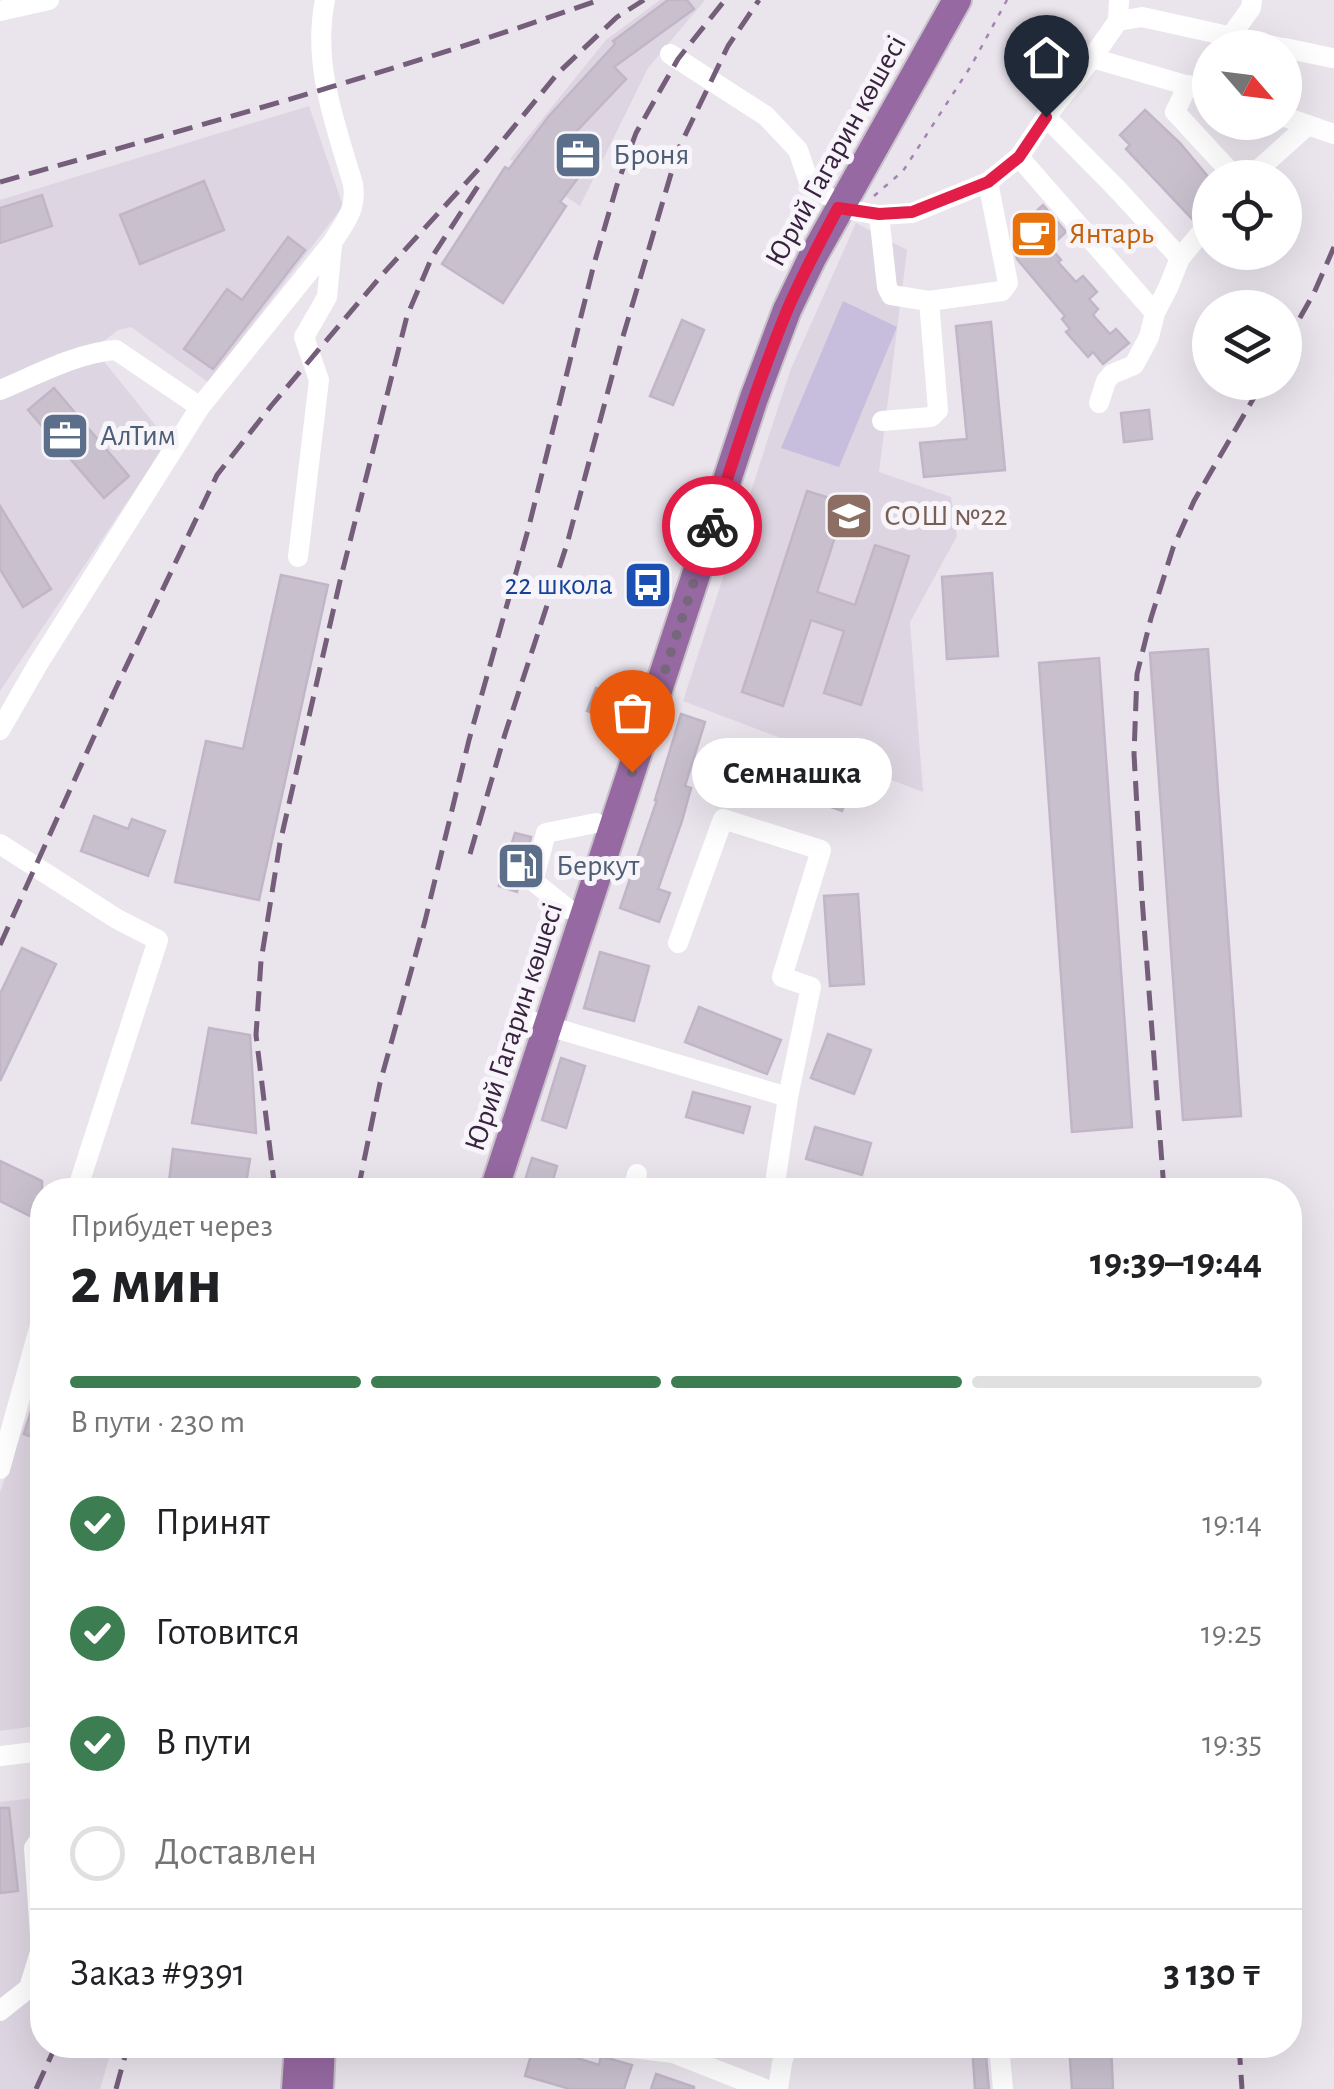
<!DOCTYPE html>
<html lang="ru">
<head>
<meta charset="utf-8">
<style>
	:root { --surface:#fff; --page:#f2f2f2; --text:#202124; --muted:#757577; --line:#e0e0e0; --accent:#3c7e51 }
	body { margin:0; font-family:"Alegreya Sans",sans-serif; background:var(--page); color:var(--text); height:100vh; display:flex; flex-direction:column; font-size:38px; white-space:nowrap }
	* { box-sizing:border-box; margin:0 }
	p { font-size:32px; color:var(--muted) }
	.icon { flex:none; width:55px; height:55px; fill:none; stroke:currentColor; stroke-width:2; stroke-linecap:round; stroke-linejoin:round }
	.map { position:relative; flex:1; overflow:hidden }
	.sheet { position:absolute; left:30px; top:1178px; width:1272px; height:880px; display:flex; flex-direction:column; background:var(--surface); border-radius:40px; box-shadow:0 10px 40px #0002 }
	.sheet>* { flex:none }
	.needle { width:65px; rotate:118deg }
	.controls { position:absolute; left:1192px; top:30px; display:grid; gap:20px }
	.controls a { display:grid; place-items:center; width:110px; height:110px; border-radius:50%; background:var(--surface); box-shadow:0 10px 40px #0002; font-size:50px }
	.pin { position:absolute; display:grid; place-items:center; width:85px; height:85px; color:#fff; margin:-102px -42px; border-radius:50% 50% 50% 0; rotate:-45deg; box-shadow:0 0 10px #0007 }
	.pin .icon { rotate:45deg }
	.courier { position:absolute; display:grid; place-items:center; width:100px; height:100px; margin:-50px; border:8px solid #e11d48; border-radius:50%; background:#fff; color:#222; box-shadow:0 2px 12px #0007 }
	.bubble { position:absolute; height:70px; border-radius:35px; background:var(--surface); box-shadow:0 10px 40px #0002; font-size:32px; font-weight:700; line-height:70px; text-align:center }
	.overview em { font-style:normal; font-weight:700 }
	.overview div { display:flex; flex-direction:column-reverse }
	.overview { display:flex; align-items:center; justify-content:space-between; height:170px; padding:0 40px }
	h1 { font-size:65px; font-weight:700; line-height:75px }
	.bar { display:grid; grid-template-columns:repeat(4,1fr); gap:15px 10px; align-content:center; height:120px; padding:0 40px }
	.bar i { height:12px; border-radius:8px; background:var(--line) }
	.bar .selected { background:var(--accent) }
	.bar p { grid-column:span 4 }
	.line { display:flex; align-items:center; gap:25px; padding:0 40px; border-top:2px solid var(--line) }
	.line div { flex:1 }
	ol { padding:0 40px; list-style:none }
	li { display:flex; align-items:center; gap:30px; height:110px }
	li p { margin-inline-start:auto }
	li .icon { padding:10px; border-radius:50%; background:var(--accent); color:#fff; stroke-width:4 }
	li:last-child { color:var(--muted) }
	li i { width:55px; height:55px; border:5px solid var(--line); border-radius:50% }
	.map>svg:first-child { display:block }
</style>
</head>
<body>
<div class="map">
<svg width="1334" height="2089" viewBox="0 0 1334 2089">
	<rect width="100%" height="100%" fill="#eae4ed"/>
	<!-- built -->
	<g fill="#ddd5e1">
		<path d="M 660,0 L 705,0 L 648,68 L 580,206 L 510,159 L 606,40 Z"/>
		<path d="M 309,106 L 343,206 L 208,382 L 131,327 L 118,330 L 94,349 L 168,441 L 0,691 L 0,200 Z"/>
		<path d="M 856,223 L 907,250 L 879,472 L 951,497 L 957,536 L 910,622 L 923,792 L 683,701 L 790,371 Z"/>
		<path d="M 42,1375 L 42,1725 L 0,1731 L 0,1492 Z"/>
		<path d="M 42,1797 L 42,2045 L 113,2045 L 100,2089 L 0,2089 L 0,1802 Z"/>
	</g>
	<!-- green -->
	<path fill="#c7bede" d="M 843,301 L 897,327 L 839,467 L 781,448 Z"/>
	<!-- building -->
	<g fill="#c9c0ce" stroke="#c1b6c7" stroke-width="2.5">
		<path d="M 668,0 L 687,0 L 694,9 L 614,67 L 626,79 L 574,134 L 598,151 L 560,202 L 566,206 L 503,303 L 442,264 L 505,167 L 509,169 L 549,116 L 615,44 L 613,41 Z"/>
		<path d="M 1145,110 L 1180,143 L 1210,179 L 1210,209 L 1200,213 L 1193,220 L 1126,149 L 1130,145 L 1120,135 Z"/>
		<path d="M 204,181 L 224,230 L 140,264 L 120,215 Z"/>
		<path d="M 42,195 L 52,226 L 0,243 L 0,208 Z"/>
		<path d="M 1043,205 L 1066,232 L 1050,247 L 1061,260 L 1058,262 L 1076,282 L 1083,276 L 1097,292 L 1089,299 L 1098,309 L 1093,315 L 1110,334 L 1116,329 L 1129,343 L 1103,364 L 1093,352 L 1088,357 L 1066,332 L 1070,329 L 1062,319 L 1065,316 L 1017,259 L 1012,234 Z"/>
		<path d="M 288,237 L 305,250 L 213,369 L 184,349 L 227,289 L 242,300 Z"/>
		<path d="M 682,320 L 704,330 L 673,405 L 650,396 Z"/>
		<path d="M 991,322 L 1005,470 L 924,477 L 920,443 L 967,439 L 956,326 Z"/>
		<path d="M 54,388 L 129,476 L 104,498 L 28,410 Z"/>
		<path d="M 1149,410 L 1152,439 L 1124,442 L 1121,413 Z"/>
		<path d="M 807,491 L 846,503 L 817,592 L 855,605 L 875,545 L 909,556 L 861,705 L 824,693 L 844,631 L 811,620 L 783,706 L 742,692 Z"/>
		<path d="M 0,506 L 51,589 L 23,607 L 0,569 Z"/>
		<path d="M 992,573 L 998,656 L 947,659 L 942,577 Z"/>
		<path d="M 281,575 L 328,585 L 259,900 L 175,882 L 206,741 L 243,749 Z"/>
		<path d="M 1208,649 L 1241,1116 L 1183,1120 L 1150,653 Z"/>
		<path d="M 1099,658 L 1132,1127 L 1072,1132 L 1039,663 Z"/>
		<path d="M 596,688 L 611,693 L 603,716 L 587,711 Z"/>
		<path d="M 681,714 L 705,722 L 685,786 L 691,788 L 682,821 L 658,889 L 670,893 L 659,922 L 620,908 L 657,800 L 655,800 Z"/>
		<path d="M 771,743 L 856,773 L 842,811 L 757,781 Z"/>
		<path d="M 94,816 L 128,829 L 132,819 L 165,831 L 148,876 L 81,851 Z"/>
		<path d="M 515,833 L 531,837 L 517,892 L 499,886 Z"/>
		<path d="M 858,894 L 864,984 L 830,986 L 824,896 Z"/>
		<path d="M 22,948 L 56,964 L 0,1081 L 0,994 Z"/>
		<path d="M 600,952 L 649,966 L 634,1021 L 584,1008 Z"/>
		<path d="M 699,1007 L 781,1040 L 767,1074 L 685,1042 Z"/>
		<path d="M 209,1028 L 250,1035 L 256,1133 L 192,1123 Z"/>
		<path d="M 828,1034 L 871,1050 L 854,1094 L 811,1078 Z"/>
		<path d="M 561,1058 L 585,1066 L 566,1128 L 542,1120 Z"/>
		<path d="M 693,1092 L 750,1107 L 743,1133 L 686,1117 Z"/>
		<path d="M 815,1127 L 871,1143 L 862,1175 L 806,1159 Z"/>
		<path d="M 173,1149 L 250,1159 L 245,1190 L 168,1190 Z"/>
		<path d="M 532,1158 L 557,1166 L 550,1190 L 522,1190 Z"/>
		<path d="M 0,1161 L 42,1181 L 42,1222 L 0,1201 Z"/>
		<path d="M 41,1380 L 42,1381 L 42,1441 L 24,1434 Z"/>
		<path d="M 0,1808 L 9,1808 L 18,1891 L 0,1893 Z"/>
		<path d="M 534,2045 L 567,2045 L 564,2054 L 599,2065 L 601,2056 L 632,2065 L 624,2089 L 570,2089 L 525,2076 Z"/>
		<path d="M 972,2045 L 985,2045 L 989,2089 L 975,2089 Z"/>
		<path d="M 1069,2045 L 1111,2045 L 1113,2089 L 1072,2089 Z"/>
		<path d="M 656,2074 L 694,2087 L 694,2089 L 651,2089 Z"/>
	</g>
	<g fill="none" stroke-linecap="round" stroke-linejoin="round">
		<!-- major casing -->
		<g stroke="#c8c1c9" stroke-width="32">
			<g id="major">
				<path d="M 494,1190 L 754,398 L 787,310 L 812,258 L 957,0"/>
				<path d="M 296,2089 L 299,2045"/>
				<path d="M 319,2089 L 321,2045"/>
			</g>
		</g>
		<!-- path -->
		<path stroke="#a485b1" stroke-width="2.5" stroke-dasharray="5 8" stroke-linecap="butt" d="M 874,196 L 903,171 L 971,66 L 1007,0"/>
		<!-- minor -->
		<g stroke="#fff" stroke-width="20">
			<path d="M 0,11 L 49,0"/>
			<path d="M 1118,21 L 1119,0"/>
			<path d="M 1230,37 L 1251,8 L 1252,0"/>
			<path d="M 1285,48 L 1332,58"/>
			<path d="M 670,54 L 766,116 L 798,150 L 809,182 L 826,195"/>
			<path d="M 1092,58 L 1118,21 L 1142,17 L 1282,48"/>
			<path d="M 1188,85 L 1175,112 L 1236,178"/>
			<path d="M 1046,117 L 1119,191 L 1180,258"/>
			<path d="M 1285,117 L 1334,134"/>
			<path d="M 1019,157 L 1155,313"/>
			<path d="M 1249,178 L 1308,125"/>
			<path d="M 839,208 L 879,215 L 912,213 L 988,182 L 1019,157 L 1046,117 L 1092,58 L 1210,92"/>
			<path d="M 879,215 L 887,287 L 891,295 L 929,301 L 1002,291 L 1008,283 L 988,182"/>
			<path d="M 0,390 C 34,376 79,352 116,350 L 200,407"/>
			<path d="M 1099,403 L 1106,381 L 1112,374 L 1134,365 L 1149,337 L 1155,313 L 1168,288 L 1180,258 L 1210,222"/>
			<path d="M 882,421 L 931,417 L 938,410 L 929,301"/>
			<path d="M 298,557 L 319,380 L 304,337 L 327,297 L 332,245"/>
			<path d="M 0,730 L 38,664 L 200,407 L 332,243 C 345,222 357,210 353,184 C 335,123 312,64 325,0"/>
			<path d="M 0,844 L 117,919 L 158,940 L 77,1190"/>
			<path d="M 568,909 L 533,881 L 546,833 L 596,823"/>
			<path d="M 678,943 L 723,819 L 821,850 L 782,977 L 811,987 L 788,1097 L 774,1190"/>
			<path d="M 531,1021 L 788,1097"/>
			<path d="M 633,1190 L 637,1174"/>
			<path d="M 0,1469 L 42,1318"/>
			<path d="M 0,1756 L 42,1751"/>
			<path d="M 0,2011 L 29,1988 L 41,1949 L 34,1848 L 42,1837"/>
			<path d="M 609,2045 L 673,2053 L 765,2089"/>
			<path d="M 999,2045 L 1003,2089"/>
			<path d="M 778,2089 L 782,2063 L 787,2045"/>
		</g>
		<!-- major -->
		<use href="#major" stroke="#9669a2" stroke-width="28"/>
		<!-- rail -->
		<g stroke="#745e7a" stroke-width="5" stroke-dasharray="20 10" stroke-linecap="butt">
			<path d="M 0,182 C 201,125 402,70 599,0"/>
			<path d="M 1285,344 L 1314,293 L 1334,247"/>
			<path d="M 470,854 L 505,734 L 567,544 L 619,350 L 678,150 L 728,46 L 759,0"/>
			<path d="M 0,945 L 115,690 L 217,475 L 271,406 L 381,276 L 485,162 L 558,73 L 617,17 L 644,0"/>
			<path d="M 275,1190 L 256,1035 L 261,961 L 280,843 L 340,581 L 407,316 L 432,257 L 480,183"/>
			<path d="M 358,1190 L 380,1083 L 425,921 L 469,740 L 528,530 L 594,264 L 617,185 L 636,133 L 678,59 L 725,0"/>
			<path d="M 1164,1190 L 1142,898 L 1134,754 L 1137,674 L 1151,618 L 1173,548 L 1194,501 L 1263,382"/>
			<path d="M 1239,2045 L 1242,2089"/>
			<path d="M 36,2089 L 56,2045"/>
			<path d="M 116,2089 L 128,2045"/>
		</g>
	</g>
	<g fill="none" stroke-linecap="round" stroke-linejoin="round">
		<!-- done -->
		<path stroke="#77677c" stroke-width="10" stroke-dasharray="0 18" d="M 632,772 L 712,526"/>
		<!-- route -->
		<path stroke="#e11d48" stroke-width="12" d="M 712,526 C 735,454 758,382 786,313 C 801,277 820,242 838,208 L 879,214 L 912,212 L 988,182 L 1019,157 L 1046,117"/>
	</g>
	<!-- icons -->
	<defs>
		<g id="office-square" transform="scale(2.5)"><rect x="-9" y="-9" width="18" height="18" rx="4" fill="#5c6f8a" stroke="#f7f5fa"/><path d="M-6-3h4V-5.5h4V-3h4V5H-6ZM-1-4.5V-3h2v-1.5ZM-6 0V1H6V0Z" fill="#fff"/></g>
		<g id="cafe-square" transform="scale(2.5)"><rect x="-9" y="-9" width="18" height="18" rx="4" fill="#e8710a" stroke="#f7f5fa"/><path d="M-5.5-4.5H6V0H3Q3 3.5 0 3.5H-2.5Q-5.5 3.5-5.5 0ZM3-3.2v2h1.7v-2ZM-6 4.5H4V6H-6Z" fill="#fff"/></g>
		<g id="school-square" transform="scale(2.5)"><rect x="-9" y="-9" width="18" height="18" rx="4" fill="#8d6e63" stroke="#f7f5fa"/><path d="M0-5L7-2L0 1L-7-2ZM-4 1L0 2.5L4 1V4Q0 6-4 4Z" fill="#fff"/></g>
		<g id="bus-square" transform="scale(2.5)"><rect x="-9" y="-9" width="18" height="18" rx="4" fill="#1a4fb4" stroke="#f7f5fa"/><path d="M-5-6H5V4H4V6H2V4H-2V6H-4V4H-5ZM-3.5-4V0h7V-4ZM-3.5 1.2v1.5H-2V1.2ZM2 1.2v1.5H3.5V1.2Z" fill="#fff"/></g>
		<g id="fuel-square" transform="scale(2.5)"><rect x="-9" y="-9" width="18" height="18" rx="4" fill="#5c6f8a" stroke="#f7f5fa"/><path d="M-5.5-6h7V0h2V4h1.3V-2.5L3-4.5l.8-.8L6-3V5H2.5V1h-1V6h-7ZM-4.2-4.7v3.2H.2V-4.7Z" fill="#fff"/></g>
	</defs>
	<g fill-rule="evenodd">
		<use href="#office-square" x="578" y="155"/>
		<use href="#cafe-square" x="1034" y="234"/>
		<use href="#office-square" x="65" y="436"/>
		<use href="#school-square" x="849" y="516"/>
		<use href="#bus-square" x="648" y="585"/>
		<use href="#fuel-square" x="521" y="866"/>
	</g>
	<g text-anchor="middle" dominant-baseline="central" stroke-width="10" stroke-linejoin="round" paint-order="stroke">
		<!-- street labels -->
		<g font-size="30" fill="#39233f" stroke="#f7f5fa">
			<text transform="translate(836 151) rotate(-61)">Юрий Гагарин көшесі</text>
			<text transform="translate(514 1027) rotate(-72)">Юрий Гагарин көшесі</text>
		</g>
		<!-- service labels -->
		<g font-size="30" fill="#4e5e75" stroke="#f7f5fa" text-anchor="start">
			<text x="613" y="155">Броня</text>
			<text x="100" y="436">АлТим</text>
			<text x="556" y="866">Беркут</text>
		</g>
		<!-- food labels -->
		<g font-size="30" fill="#c56008" stroke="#f7f5fa" text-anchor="start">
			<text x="1069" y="234">Янтарь</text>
		</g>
		<!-- education labels -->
		<g font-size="30" fill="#785e54" stroke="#f7f5fa" text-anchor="start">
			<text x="884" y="516">СОШ №22</text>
		</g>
		<!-- transit labels -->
		<g font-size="30" fill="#164399" stroke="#f7f5fa" text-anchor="end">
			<text x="613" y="585">22 школа</text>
		</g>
	</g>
</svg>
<div class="controls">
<a><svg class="needle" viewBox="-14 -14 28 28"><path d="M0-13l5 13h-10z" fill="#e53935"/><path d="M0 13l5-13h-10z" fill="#757577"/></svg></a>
<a><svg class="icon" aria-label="locate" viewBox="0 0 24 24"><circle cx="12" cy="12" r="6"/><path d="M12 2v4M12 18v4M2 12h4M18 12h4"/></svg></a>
<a><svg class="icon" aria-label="layers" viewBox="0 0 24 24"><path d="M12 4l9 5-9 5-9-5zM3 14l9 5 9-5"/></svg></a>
</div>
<div class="pin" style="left:632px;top:772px;background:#ea580c"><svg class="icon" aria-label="bag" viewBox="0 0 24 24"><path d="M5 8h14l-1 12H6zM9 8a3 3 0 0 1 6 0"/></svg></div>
<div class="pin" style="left:1046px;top:117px;background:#1f2937"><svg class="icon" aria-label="home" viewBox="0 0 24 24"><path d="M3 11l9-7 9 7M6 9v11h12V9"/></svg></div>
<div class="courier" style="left:712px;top:526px"><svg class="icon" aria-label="bike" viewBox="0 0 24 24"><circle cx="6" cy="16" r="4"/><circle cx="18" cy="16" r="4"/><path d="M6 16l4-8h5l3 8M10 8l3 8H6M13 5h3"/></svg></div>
<div class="bubble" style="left:692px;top:738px;width:200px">Семнашка</div>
<section class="sheet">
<div class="overview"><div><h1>2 мин</h1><p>Прибудет через</p></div><em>19:39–19:44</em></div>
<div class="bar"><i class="selected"></i><i class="selected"></i><i class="selected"></i><i></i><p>В пути · 230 m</p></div>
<ol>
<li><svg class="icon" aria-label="check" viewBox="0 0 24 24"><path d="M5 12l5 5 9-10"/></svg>Принят<p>19:14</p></li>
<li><svg class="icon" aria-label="check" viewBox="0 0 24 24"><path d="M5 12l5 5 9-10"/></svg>Готовится<p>19:25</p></li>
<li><svg class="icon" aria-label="check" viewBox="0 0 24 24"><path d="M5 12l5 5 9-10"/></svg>В пути<p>19:35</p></li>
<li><i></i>Доставлен</li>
</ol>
<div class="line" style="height:130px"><div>Заказ #9391</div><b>3 130 ₸</b></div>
</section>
</div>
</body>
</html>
